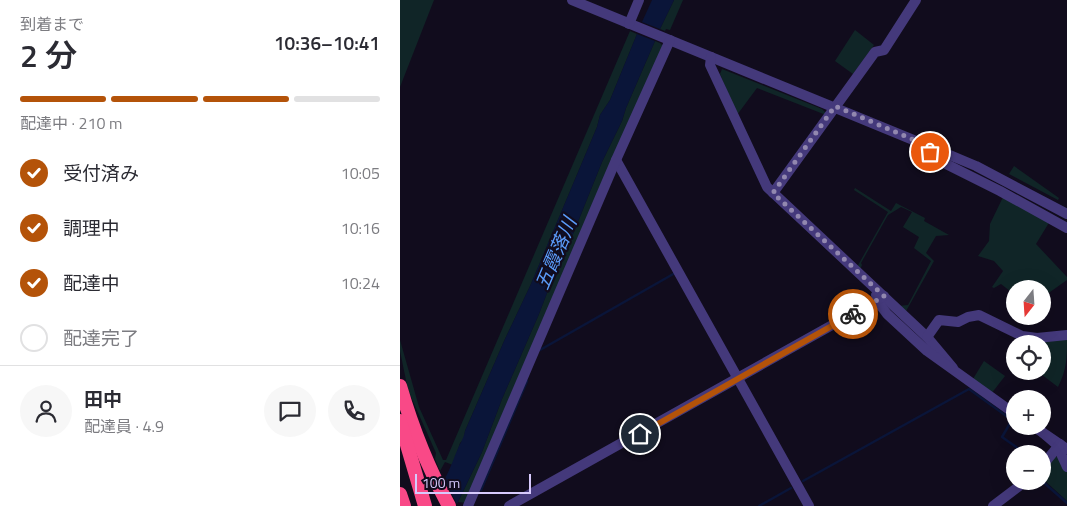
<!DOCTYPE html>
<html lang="ja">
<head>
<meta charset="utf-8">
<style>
	:root { --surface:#fff; --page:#f7f7f7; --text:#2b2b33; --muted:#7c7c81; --line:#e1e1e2; --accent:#b45309 }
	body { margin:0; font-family:"Titillium Web","Noto Sans JP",sans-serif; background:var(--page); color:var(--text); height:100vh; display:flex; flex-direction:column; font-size:19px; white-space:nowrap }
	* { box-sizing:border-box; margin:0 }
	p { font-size:16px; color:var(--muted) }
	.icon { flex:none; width:28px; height:28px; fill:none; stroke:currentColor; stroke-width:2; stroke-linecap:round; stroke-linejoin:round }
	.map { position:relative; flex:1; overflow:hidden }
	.drawer { display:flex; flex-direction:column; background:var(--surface); width:400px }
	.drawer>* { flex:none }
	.needle { width:32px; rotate:197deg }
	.tools { position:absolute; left:606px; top:280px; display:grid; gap:10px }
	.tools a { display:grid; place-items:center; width:45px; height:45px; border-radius:50%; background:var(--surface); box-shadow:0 5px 20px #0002; font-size:25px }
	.scale { position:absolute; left:15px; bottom:12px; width:116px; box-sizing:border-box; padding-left:5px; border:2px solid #d7cafd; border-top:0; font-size:14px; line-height:18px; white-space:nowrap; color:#d7cafd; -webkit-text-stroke:4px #110c1d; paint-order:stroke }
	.pin { position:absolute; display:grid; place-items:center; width:42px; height:42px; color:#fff; margin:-21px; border:2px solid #fff; border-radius:50%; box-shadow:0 1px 5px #0007 }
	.courier { position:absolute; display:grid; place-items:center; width:50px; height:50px; margin:-25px; border:4px solid #b45309; border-radius:50%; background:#fff; color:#222; box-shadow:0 1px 6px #0007 }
	.headline em { font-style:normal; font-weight:600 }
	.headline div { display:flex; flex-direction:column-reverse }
	.headline { display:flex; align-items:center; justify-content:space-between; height:85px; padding:0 20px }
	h1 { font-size:32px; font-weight:600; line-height:38px }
	.bar { display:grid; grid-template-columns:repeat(4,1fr); gap:8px 5px; align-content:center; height:60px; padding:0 20px }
	.bar i { height:6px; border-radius:4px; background:var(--line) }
	.bar .current { background:var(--accent) }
	.bar p { grid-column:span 4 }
	.line { display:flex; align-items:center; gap:12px; padding:0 20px; border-top:1px solid var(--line) }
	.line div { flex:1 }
	.round { display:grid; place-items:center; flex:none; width:52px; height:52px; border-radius:26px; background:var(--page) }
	ol { padding:0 20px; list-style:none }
	li { display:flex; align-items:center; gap:15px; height:55px }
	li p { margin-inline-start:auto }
	li .icon { padding:5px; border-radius:50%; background:var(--accent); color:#fff; stroke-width:4 }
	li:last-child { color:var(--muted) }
	li i { width:28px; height:28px; border:2px solid var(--line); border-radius:50% }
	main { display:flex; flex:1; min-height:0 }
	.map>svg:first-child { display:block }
</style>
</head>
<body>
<main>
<section class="drawer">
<div class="headline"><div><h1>2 分</h1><p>到着まで</p></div><em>10:36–10:41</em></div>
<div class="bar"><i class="current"></i><i class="current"></i><i class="current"></i><i></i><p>配達中 · 210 m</p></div>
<ol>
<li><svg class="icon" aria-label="check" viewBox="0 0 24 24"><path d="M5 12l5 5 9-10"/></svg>受付済み<p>10:05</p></li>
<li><svg class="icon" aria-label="check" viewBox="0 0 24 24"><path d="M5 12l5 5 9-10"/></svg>調理中<p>10:16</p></li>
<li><svg class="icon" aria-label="check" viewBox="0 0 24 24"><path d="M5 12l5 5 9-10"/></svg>配達中<p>10:24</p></li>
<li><i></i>配達完了</li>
</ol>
<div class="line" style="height:90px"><a class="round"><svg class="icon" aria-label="person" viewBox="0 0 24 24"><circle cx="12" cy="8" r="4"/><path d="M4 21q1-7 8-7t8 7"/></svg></a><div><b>田中</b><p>配達員 · 4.9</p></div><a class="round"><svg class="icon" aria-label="chat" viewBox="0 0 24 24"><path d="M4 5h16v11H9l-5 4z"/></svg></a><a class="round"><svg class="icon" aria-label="phone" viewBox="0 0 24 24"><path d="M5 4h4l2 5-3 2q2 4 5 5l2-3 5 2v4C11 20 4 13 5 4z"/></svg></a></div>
</section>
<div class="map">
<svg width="667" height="506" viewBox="0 0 667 506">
	<rect width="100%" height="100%" fill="#110c1d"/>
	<!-- green -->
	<g fill="#102527">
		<path d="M 0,0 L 34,0 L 0,87 Z"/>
		<path d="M 274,0 L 283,0 L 270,30 L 266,29 L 265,31 L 260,29 Z"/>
		<path d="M 455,30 L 474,45 L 453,74 L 435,61 Z"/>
		<path d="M 230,31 L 237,34 L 210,100 L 200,115 L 197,127 L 131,284 L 105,339 L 65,431 L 64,439 L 60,443 L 53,465 L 45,462 L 40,471 L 35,459 L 36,453 L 8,390 L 0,351 L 0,340 L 19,407 L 43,460 L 46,460 Z"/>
		<path d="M 255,41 L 260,43 L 263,46 L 67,503 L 58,502 L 82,452 L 102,399 L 139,314 L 155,272 L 167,249 L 202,162 L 222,121 L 226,108 Z"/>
		<path d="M 322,69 L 422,109 L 425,112 L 426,115 L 357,88 L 337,115 L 320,74 Z"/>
		<path d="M 614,166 L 659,198 L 658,200 L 609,174 Z"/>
		<path d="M 455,188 L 491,211 L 496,203 L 525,218 L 524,221 L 549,235 L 536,236 L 526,253 L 534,261 L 505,313 L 498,306 L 508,305 L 531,261 L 514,248 L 519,237 L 503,227 L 512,212 L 501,207 L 488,215 L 461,263 L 462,265 L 460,270 L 457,267 L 488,212 L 454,190 Z"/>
		<path d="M 604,195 L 650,221 L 636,244 L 667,277 L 667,280 L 643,297 L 642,289 L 615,289 L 615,295 L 601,284 L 594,288 L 592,287 L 603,271 L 594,261 L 578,256 L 589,241 L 590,224 Z"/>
		<path d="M 667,338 C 667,358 667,369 658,387 L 637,371 L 642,371 L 642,344 L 625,344 L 627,340 Z"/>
		<path d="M 584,361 L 605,376 L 591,394 L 573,379 Z"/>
		<path d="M 653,457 L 658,457 L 667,471 L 667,501 L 643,479 L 643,470 Z"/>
	</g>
	<!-- water -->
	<g fill="#0a1539">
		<path d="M 252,0 L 274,0 L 260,29 L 242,22 Z"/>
		<path d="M 237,34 L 255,41 L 226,108 L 222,121 L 202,162 L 167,249 L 155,272 L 139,314 L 102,399 L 82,452 L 57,504 L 44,480 C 51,468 54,457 59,446 C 62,440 64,437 65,431 L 105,339 L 131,284 L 197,127 L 200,115 L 210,100 Z"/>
	</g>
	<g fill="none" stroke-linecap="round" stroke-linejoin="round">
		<!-- stream -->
		<g stroke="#0a1539" stroke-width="2.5">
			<path d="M 140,350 L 275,273"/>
			<path d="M 403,481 L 569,389 L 612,420 L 602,437 L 626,454"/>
			<path d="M 642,481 L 667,503"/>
			<path d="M 81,490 L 127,381"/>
			<path d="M 359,506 L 391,488"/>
		</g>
		<!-- minor -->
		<g stroke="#44397b" stroke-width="10">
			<path d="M 172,0 L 528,146 L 576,166 L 667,214"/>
			<path d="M 229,24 L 239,0"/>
			<path d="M 311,57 L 310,65 L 367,187 L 527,337 L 553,368"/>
			<path d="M 528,146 L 532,157 L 600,191 L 667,228"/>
			<path d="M 216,160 L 409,506"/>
			<path d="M 373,193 L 475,52 L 484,50 L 516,0"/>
			<path d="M 476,295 L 481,306 L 487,314 L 527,351 L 615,414"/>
			<path d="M 527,337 L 539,320 L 558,322 L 568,317 L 579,315 L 622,336 L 637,338 L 667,335"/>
			<path d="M 633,426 L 667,449"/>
			<path d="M 643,433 L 657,445 L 667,467"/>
			<path d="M 642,466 L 660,444"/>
			<path d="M 68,506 L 216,160 L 270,40"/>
			<path d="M 109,506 L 484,296"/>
			<path d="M 593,506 L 626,481"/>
		</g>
		<!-- highway -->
		<g stroke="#f94987" stroke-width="14">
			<path d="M 0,386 C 12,427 28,468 49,506"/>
			<path d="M 0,421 L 25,506"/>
			<path d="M 0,494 L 4,506"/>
		</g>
	</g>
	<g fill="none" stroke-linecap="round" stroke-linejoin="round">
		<!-- done -->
		<path stroke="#9288af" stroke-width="5" stroke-dasharray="0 9" d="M 453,314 L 484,296 L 373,193 L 435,106 L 528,146 L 530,152"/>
		<!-- route -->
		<path stroke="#b45309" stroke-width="6" d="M 240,434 L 453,314"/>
	</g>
	<g text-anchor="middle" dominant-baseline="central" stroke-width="4.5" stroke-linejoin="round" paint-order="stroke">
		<!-- water labels -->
		<g font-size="19" font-style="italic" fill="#5b9cfa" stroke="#110c1d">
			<text transform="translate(155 253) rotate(-67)">五霞落川</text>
		</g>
	</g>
</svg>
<div class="tools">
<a><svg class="needle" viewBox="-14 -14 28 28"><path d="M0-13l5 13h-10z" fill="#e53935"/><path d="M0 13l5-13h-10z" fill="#7c7c81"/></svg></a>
<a><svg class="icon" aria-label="locate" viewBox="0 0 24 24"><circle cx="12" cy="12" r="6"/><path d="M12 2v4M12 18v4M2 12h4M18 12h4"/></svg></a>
<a>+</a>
<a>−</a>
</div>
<div class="scale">100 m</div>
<div class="pin" style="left:530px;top:152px;background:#ea580c"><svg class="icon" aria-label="bag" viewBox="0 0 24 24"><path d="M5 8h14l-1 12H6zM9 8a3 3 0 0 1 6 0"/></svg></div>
<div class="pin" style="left:240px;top:434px;background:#1f2937"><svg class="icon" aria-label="home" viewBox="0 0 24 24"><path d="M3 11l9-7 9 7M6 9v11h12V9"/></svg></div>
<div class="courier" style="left:453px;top:314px"><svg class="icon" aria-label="bike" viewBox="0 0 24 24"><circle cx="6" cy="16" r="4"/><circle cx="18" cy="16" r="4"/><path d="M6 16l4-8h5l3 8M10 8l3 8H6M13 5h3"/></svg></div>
</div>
</main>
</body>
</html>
